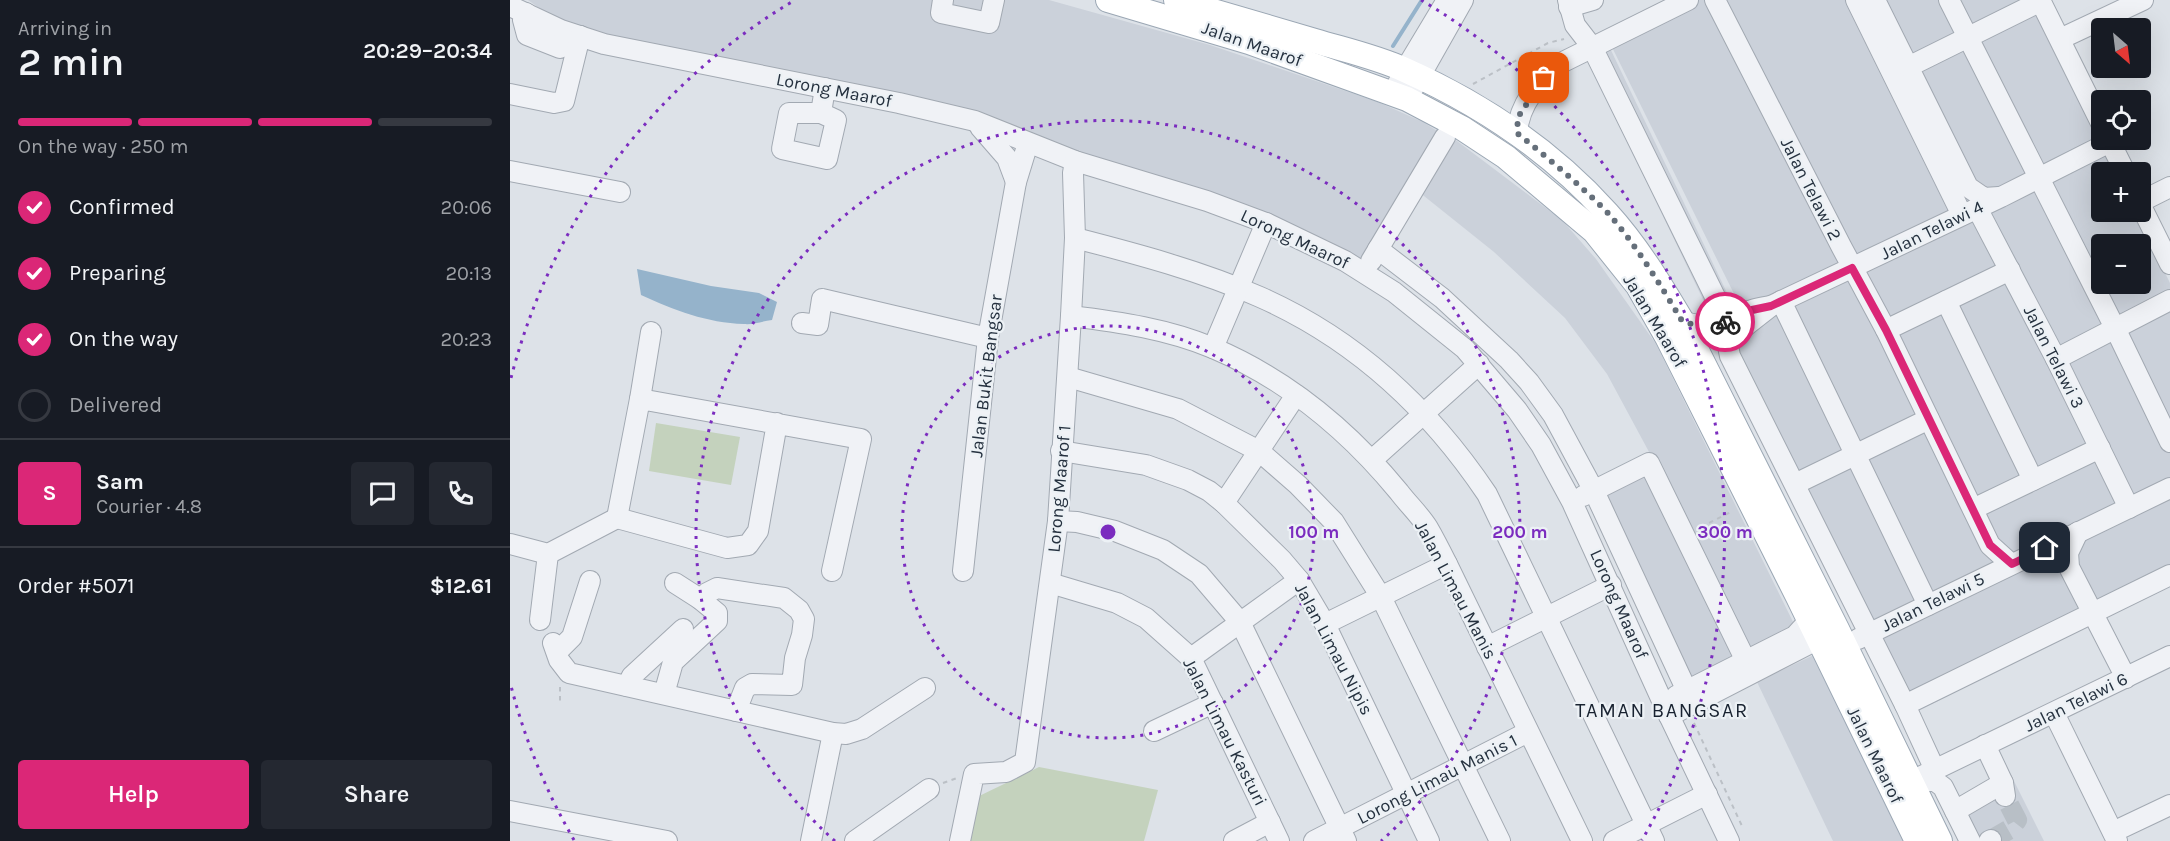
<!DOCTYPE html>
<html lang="en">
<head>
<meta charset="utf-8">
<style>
	:root { --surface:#171b24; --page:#242831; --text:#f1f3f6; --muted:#9ea1a6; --line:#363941; --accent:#db2777 }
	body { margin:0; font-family:Karla,sans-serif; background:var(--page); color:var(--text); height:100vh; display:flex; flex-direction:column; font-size:22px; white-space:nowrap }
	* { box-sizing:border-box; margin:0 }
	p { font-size:20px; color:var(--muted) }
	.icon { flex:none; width:33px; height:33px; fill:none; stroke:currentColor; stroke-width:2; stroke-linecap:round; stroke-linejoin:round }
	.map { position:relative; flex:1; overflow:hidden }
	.drawer { display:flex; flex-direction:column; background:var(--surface); width:510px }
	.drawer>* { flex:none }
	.needle { width:39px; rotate:152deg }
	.controls { position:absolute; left:1581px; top:18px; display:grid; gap:12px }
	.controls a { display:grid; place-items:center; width:60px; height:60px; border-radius:6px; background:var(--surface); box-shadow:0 6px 24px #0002; font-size:30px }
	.pin { position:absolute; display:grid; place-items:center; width:51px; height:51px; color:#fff; margin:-26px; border-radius:12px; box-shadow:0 3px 9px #0006 }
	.courier { position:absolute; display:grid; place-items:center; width:60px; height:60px; margin:-30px; border:4px solid #db2777; border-radius:50%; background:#fff; color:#222; box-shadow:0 2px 8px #0007 }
	.head em { font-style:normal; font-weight:600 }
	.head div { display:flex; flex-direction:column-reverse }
	.head { display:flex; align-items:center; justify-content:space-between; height:102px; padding:0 18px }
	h1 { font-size:39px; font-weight:600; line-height:45px }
	.bar { display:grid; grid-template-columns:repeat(4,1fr); gap:9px 6px; align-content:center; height:72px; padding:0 18px }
	.bar i { height:8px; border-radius:4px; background:var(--line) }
	.bar .active { background:var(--accent) }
	.bar p { grid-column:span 4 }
	.line { display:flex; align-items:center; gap:15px; padding:0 18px; border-top:2px solid var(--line) }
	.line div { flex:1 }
	.round { display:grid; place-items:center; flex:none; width:63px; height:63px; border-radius:6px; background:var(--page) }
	ol { padding:0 18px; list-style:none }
	li { display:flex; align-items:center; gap:18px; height:66px }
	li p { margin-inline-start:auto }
	li .icon { padding:6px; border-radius:50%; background:var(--accent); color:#fff; stroke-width:4 }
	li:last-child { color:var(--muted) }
	li i { width:33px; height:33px; border:3px solid var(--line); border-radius:50% }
	.primary-button { display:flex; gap:12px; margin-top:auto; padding:12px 18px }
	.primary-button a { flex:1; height:69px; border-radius:6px; background:var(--accent); color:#fff; font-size:24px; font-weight:600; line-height:69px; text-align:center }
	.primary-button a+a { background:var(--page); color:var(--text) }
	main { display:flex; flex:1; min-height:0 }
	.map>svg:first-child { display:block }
</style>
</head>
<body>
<main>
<section class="drawer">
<div class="head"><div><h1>2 min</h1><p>Arriving in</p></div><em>20:29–20:34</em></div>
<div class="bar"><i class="active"></i><i class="active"></i><i class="active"></i><i></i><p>On the way · 250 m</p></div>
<ol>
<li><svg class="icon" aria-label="check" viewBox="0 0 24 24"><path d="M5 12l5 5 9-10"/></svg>Confirmed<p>20:06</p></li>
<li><svg class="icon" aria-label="check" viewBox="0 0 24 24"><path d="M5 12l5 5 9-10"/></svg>Preparing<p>20:13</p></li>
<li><svg class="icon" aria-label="check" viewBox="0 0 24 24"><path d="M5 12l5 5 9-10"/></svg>On the way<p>20:23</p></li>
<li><i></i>Delivered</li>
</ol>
<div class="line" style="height:108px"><b class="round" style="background:var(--accent);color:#fff">S</b><div><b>Sam</b><p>Courier · 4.8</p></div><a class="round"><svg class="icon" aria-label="chat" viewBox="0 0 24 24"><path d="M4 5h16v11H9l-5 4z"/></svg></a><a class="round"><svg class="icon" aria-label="phone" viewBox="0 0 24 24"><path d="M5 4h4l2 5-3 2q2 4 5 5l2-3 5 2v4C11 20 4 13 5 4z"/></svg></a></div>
<div class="line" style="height:78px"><div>Order #5071</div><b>$12.61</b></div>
<div class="primary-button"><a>Help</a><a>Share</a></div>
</section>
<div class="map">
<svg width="1660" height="841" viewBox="0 0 1660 841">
	<rect width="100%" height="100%" fill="#dde2e8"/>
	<!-- built -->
	<g fill="#cbd1da" fill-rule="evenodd">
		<path d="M 18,0 L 539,0 L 700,45 L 868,102 L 913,122 L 932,134 L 853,265 L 524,140 L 54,26 Z"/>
		<path d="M 1154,0 L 1524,0 L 1607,172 L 1592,172 L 1592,212 L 1625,212 L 1660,283 L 1660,573 L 1402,709 L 1227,356 L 1231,308 L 1094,31 ZM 1592,244 L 1630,244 L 1630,284 L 1592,284 Z"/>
		<path d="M 1098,44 L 1219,297 L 1197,308 L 1076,55 Z"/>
		<path d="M 943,138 L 1052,220 L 1086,259 L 1146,344 L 1286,628 L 1179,684 L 1088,492 L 1145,463 L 1097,374 L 1055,318 L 984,252 L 909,192 Z"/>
		<path d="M 1306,654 L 1397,841 L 1323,841 L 1247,682 Z"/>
		<path d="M 1500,773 L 1534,841 L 1448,841 L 1431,807 Z"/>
	</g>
	<!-- green -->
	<g fill="#c4d2bd">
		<path d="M 146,423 L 230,437 L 221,485 L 139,471 Z"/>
		<path d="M 529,767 L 648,790 L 634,841 L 456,841 L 465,798 Z"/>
	</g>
	<!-- water -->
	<path fill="#95b3cb" d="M 127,269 L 201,286 L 249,293 L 267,302 L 262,320 C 253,321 243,325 234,324 C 197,323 164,310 131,295 Z"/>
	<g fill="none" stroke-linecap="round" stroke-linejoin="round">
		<!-- stream -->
		<path stroke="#95b3cb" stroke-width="4" d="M 883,46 L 912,0"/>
		<!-- minor-tunnel -->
		<path stroke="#b8bfc6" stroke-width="20" stroke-dasharray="20 10" stroke-linecap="butt" d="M 1481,840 L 1500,829 L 1507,820 L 1495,797"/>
		<!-- minor casing -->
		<g stroke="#a2a9b2" stroke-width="22">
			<g id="minor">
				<path d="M 433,0 L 431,13 L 479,23 L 484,0"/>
				<path d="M 1058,0 L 1065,25 L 1082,47 L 1217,321"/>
				<path d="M 1205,0 L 1331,246 L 1376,330 L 1480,545 L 1501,564"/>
				<path d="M 1346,0 L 1452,215"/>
				<path d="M 1365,0 L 1458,187 L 1474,198 L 1489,197"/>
				<path d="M 1439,0 L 1605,328 L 1660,442"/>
				<path d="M 1530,0 L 1592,125"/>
				<path d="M 0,6 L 51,30 L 94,44 L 389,103 L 465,121 L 565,161 L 697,201 L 756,223 L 835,261 L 884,292 L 955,349 L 1007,410 L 1031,445 L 1062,502 L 1153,703 L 1219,841"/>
				<path d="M 1059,7 L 1083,0"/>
				<path d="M 16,13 L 13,20 L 17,35 L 50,48 L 70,36"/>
				<path d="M 1550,39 L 1633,0"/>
				<path d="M 1398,67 L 1531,1"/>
				<path d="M 883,93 L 895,70 L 937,0"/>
				<path d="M 0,94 L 44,103 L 54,101 L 70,36"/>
				<path d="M 897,99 L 953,0"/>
				<path d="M 311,113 L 279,113 L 272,149 L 317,159 L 326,120 L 311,113 L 315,88"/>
				<path d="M 470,127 L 497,158 L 506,182"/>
				<path d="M 1007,133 C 1009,103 1029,82 1051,63 L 1178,0"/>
				<path d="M 1599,140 L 1615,172"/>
				<path d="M 0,171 L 110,192"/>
				<path d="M 1630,202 L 1660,187"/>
				<path d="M 1630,204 L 1660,264"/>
				<path d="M 1467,208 L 1546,359 L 1619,508"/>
				<path d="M 565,238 C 627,254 691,271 750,297 C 845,339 920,409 977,494 L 1144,841"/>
				<path d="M 868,249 L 932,298 L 999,360 L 1019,382 L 1043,415 L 1084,491 L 1177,691"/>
				<path d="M 861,261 L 935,137"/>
				<path d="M 1271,301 L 1418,605"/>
				<path d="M 1436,301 L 1523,480"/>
				<path d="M 1261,306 L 1220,338 L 1218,346 L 1220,356 L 1395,705 L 1425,770"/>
				<path d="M 561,316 C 609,322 658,329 703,348 C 776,379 839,431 889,492 C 898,504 910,515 918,528 C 925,540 931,552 937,564 L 1072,841"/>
				<path d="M 1172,321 C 1202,332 1215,318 1242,310 C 1248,308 1255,307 1261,306 L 1491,197 L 1600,142"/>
				<path d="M 292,323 L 308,325 L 312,299 L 478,338"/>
				<path d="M 1376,330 L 1500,270"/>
				<path d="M 703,348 L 756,223"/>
				<path d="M 1546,359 L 1660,300"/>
				<path d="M 558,377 L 668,409 L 749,451 L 788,485 L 824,522 L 871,597 L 990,841"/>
				<path d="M 130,399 L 141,332"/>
				<path d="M 267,423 L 248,531 L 238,545 L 217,548 L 107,518 L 130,399 L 351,439 L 322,571"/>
				<path d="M 551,451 L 636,465 L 678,480 L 699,491 L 714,503 L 772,560 L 789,580 L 815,624 L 919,841"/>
				<path d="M 862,460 L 969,364"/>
				<path d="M 1285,484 L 1419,419"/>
				<path d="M 1073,496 L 1139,463 L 1236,661"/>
				<path d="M 714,503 L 786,395"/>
				<path d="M 1463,509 L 1590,448"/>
				<path d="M 548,521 L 567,522 L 605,531 L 653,550 L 689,574 L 730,622 L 836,841"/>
				<path d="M 1568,532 L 1558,553 L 1559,567 L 1616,678"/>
				<path d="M 0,544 L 38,554 L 107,518"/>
				<path d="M 453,571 L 478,338 L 506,182 L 518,143"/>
				<path d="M 540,583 L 607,603 L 636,618 L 681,658 L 769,841"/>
				<path d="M 190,599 L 197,593 L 207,588 L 274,598 L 289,610 L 294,619 L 292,635 L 285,658 L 282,685 L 242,684 L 235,688 L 226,711"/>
				<path d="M 30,620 L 38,554"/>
				<path d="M 815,624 L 937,564"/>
				<path d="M 1348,639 L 1660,488"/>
				<path d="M 43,643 L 49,660 L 59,673 L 323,733 L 336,734 L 352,729 L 415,688"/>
				<path d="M 977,647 L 1101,585"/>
				<path d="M 47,652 L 62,637 L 80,581"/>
				<path d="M 681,658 L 789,580"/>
				<path d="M 117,686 L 122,676 L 173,629"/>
				<path d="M 154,694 L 163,662 L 207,621 L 207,613 L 190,599 L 165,583"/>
				<path d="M 1166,696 L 1285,636 L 1295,625 L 1298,618"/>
				<path d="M 1395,705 L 1660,575"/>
				<path d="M 1544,713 L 1607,841"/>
				<path d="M 1159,716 L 1322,632"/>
				<path d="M 644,731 L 703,703"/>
				<path d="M 1475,745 L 1493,783 L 1495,796"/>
				<path d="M 1404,781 L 1425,781 L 1433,787 L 1460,841"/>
				<path d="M 1387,788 L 1660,656"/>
				<path d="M 0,811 L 157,841"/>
				<path d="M 1445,811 L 1493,783"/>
				<path d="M 1603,832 L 1660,805"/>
				<path d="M 301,841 L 323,733"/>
				<path d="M 345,841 L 419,789"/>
				<path d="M 450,841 L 464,774 L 496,772 L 515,762 L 548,521 L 561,316 L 565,238 L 563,173 L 565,161"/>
				<path d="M 724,841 L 760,822"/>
				<path d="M 804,841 L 1018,732"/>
				<path d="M 1104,841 L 1197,794"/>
				<path d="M 1479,841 L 1481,840"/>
			</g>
		</g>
		<!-- major casing -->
		<g stroke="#9ba7b4" stroke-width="26">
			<g id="major">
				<path d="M 598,0 L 739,42 L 897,99 L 952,128 L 996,157 L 1084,231 L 1128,286 L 1157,337 L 1288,597 L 1407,841"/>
				<path d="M 666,0 C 712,14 758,27 805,41 C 835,50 867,57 895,70 C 971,104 1042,152 1097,213 C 1127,246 1150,284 1172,321 L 1327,629 L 1430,841"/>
			</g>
		</g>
		<!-- path -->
		<g stroke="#bbc0c6" stroke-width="2" stroke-dasharray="4.5 4.5" stroke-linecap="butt">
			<path d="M 963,84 L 1038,43 L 1054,39"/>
			<path d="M 1191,527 L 1223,511"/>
			<path d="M 50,687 L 50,701"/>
			<path d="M 1184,723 L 1232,826"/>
			<path d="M 433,783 L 447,778"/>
		</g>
		<!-- minor -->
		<use href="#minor" stroke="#f0f2f6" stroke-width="20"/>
		<!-- major -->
		<use href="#major" stroke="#fff" stroke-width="24"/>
	</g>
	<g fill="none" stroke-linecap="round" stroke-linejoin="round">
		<!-- done -->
		<path stroke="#656f7a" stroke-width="6" stroke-dasharray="0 10.8" d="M 1034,78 L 1008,117 L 1007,133 C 1038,158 1069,184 1097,212 C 1125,243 1151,286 1172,321 C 1187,327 1199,327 1215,322"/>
		<!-- route -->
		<path stroke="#db2777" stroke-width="8" d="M 1215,322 L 1242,310 L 1261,306 L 1342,268 L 1376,330 L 1480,545 L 1502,564 L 1535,548"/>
	</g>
	<!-- distance rings -->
	<g fill="none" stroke="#7b2cbf" stroke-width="3" stroke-dasharray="3 6">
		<circle cx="598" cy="532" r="206"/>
		<path d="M325 841A412 412 0 1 1 871 841"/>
		<path d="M64 840A617 617 0 0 1 1 686M1 378A617 617 0 0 1 285 0M911 0A617 617 0 0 1 1132 840"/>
	</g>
	<g text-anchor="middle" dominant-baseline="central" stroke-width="4.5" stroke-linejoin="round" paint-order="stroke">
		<!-- street labels -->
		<g font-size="18" fill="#25313f" stroke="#ecf1f5">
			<text transform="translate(742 44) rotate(19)">Jalan Maarof</text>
			<text transform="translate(324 90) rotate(11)">Lorong Maarof</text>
			<text transform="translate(1301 189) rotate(63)">Jalan Telawi 2</text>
			<text transform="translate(1422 230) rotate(-26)">Jalan Telawi 4</text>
			<text transform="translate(785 239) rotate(25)">Lorong Maarof</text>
			<text transform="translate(1145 321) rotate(59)">Jalan Maarof</text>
			<text transform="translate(1544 357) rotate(63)">Jalan Telawi 3</text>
			<text transform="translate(476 376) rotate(-83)">Jalan Bukit Bangsar</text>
			<text transform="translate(549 489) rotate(-85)">Lorong Maarof 1</text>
			<text transform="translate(946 590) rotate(62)">Jalan Limau Manis</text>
			<text transform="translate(1423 602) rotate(-26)">Jalan Telawi 5</text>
			<text transform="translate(1109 604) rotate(66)">Lorong Maarof</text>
			<text transform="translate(824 649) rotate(62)">Jalan Limau Nipis</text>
			<text transform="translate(1566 702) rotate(-26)">Jalan Telawi 6</text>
			<text transform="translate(715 732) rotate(63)">Jalan Limau Kasturi</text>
			<text transform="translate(1365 755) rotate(64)">Jalan Maarof</text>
			<text transform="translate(927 779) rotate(-27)">Lorong Limau Manis 1</text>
		</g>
		<!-- neighbourhood labels -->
		<g font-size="20" letter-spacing="1.5" fill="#182230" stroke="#ecf1f5">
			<text x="1152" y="710">TAMAN BANGSAR</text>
		</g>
	</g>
	<circle cx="598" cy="532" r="9" fill="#7b2cbf" stroke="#ecf1f5" stroke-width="3"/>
	<g font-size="18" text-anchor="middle" font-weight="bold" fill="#7b2cbf" stroke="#ecf1f5" stroke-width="4.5" stroke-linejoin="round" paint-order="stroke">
		<text x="804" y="538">100 m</text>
		<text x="1010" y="538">200 m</text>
		<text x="1215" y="538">300 m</text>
	</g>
</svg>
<div class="controls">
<a><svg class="needle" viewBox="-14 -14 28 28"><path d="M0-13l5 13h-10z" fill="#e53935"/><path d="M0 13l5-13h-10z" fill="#9ea1a6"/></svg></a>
<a><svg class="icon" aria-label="locate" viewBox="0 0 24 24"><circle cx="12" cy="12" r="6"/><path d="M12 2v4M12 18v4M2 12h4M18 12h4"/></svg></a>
<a>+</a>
<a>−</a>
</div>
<div class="pin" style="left:1034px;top:78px;background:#ea580c"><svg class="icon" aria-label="bag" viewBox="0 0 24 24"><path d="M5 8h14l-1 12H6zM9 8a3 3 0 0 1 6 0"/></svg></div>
<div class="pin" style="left:1535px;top:548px;background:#1f2937"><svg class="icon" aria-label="home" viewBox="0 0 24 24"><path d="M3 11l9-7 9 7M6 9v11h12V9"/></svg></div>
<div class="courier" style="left:1215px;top:322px"><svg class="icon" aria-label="bike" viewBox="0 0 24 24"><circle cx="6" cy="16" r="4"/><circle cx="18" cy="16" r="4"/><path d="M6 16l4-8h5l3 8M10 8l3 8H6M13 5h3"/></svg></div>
</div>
</main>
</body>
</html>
